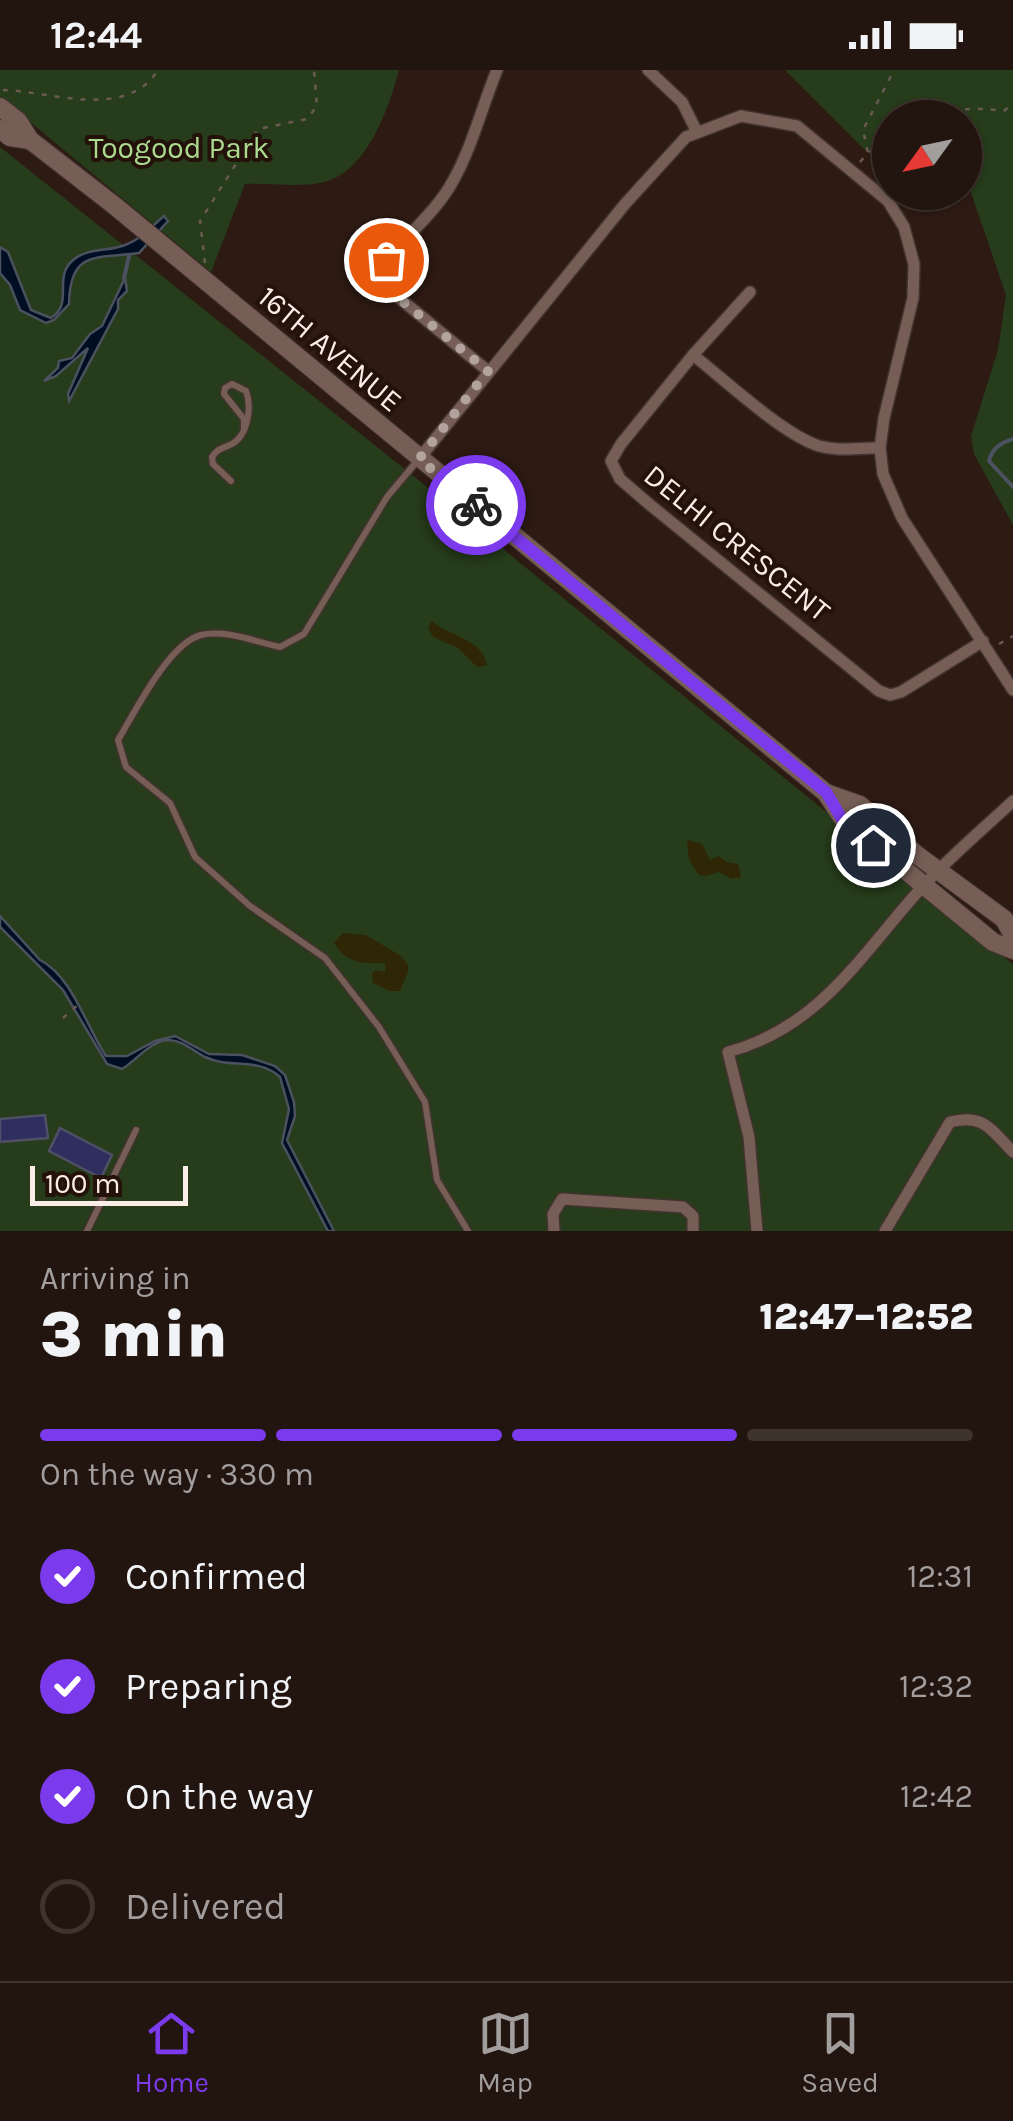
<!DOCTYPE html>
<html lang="en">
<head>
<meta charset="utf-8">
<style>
	:root { --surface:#22140e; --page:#2a1d17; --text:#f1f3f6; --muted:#a29e9e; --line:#3f332e; --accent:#7c3aed }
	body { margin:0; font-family:Karla,sans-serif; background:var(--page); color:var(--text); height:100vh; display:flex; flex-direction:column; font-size:38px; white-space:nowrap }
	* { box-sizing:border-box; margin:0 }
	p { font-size:32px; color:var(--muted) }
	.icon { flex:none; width:55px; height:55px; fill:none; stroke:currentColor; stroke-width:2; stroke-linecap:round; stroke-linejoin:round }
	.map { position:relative; height:1161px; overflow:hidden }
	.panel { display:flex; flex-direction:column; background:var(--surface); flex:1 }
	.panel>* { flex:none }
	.needle { width:65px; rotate:237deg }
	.tools { position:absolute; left:872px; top:30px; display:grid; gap:20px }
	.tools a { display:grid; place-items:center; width:110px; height:110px; border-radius:50%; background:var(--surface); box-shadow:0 2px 8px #0004,0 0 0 2px var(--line); font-size:50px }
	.scale { position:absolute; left:30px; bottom:25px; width:158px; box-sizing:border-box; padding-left:10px; border:5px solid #fbede8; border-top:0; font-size:28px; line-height:35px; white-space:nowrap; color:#fbede8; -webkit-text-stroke:8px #23110a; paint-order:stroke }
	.pin { position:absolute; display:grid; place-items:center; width:85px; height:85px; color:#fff; margin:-42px; border:5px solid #fff; border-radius:50%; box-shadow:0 2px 10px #0007 }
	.courier { position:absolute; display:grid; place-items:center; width:100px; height:100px; margin:-50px; border:8px solid #7c3aed; border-radius:50%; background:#fff; color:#222; box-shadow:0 2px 12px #0007 }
	.summary em { font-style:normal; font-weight:800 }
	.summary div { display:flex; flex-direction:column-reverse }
	.summary { display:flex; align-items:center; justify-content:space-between; height:170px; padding:0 40px }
	h1 { font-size:65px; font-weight:800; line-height:75px }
	.bar { display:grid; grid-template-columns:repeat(4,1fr); gap:15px 10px; align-content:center; height:120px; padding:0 40px }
	.bar i { height:12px; border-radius:8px; background:var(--line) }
	.bar .selected { background:var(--accent) }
	.bar p { grid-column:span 4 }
	ol { padding:0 40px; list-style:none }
	li { display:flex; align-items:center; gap:30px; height:110px }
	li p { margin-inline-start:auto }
	li .icon { padding:10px; border-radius:50%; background:var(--accent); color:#fff; stroke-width:4 }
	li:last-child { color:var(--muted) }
	li i { width:55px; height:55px; border:5px solid var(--line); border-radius:50% }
	.status { display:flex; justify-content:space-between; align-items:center; height:70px; padding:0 50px; background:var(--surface); direction:ltr }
	.status svg { height:28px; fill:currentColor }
	.tabs { display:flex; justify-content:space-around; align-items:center; height:140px; border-top:2px solid var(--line); background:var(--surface); font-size:28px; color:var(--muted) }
	.tabs a { display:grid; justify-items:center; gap:5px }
	.tabs .selected { color:var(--accent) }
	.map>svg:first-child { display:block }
</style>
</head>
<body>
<div class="status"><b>12:44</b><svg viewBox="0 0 49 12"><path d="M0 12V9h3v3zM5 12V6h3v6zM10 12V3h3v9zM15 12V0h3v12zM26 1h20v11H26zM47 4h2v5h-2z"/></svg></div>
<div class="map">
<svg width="1013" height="1161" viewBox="0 0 1013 1161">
	<rect width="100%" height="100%" fill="#2d1a13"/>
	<!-- green -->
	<g fill="#263c1a">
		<path d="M 0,0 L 399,0 C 389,38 367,102 324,112 C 300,118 270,113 245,114 L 211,202 L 0,27 Z"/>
		<path d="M 785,0 L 1013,0 L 1013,455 L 974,384 L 971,366 L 998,280 L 1006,225 L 965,105 L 965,48 L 890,48 L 890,81 L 868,83 Z"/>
		<path d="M 0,77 L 411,404 L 1013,894 L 1013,1161 L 0,1161 Z"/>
	</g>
	<!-- sand -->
	<g fill="#2f2605">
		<path d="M 432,551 C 449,567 482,568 487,595 L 477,597 L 458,578 L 433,567 L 428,557 Z"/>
		<path d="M 687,770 L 702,774 L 710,790 L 719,786 L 727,792 L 738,794 L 741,807 L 732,809 L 719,802 L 706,806 L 699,805 L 689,789 Z"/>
		<path d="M 343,863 L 366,865 L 401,886 L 408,895 L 408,902 L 400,921 L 390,921 L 373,913 L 372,903 L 375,900 L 385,902 L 385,893 C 362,894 346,893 334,873 Z"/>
	</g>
	<!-- water -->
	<g fill="#000e23" stroke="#4b515e" stroke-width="2.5">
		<path d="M 164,146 L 168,151 L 139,183 C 97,189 70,179 69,234 L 54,250 L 46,253 L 20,240 L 10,215 L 0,203 L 0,177 L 8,182 L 31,240 L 51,248 C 74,234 53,208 72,191 C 87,177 108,182 125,175 C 140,170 152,156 164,146 Z"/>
		<path d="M 125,208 L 127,221 L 118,230 L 118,239 L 69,331 L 68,324 L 88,278 L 56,306 L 44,311 L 58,298 L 59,291 L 72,288 L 90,264 L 102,256 Z"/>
		<path d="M 0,846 L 40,890 C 72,906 87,958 106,986 L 127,986 L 155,971 L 175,966 L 209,984 L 242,985 L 275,996 L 285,1005 L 294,1032 L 295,1046 L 287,1070 L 334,1161 L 328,1161 L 282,1073 L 289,1039 L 280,1007 C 258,987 230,999 205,987 C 193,981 184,971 169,970 C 151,970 137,990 122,999 L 107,994 L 63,920 L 0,857 Z"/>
	</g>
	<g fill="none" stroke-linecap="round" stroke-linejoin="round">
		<!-- stream -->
		<g stroke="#4b515e" stroke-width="4">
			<path d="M 124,208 L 129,186"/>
			<path d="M 1013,369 C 1001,373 992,378 989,391 L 1013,417"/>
		</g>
	</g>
	<!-- building -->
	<g fill="#2e2e5f" stroke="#4f5065" stroke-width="2.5">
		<path d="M 45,1045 L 48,1068 L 0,1072 L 0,1049 Z"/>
		<path d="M 60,1058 L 112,1085 L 101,1108 L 49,1081 Z"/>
	</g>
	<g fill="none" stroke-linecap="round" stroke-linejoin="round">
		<!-- lane casing -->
		<g stroke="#433330" stroke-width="9">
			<g id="lane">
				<path d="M 418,390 L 387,427 L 304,564 L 280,577 C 256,572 226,559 201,565 C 169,573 135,642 118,670 L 126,697 L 170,733 L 195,787 L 250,836 L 325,888 L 379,957 L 425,1032 L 437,1110 L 468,1161"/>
				<path d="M 231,411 L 213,394 L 212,387 C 219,377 222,379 232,374 C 248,365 252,337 246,321 L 232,314 L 225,318 L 224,324 L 244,349 L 244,360"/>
				<path d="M 87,1161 L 136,1060"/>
			</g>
		</g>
		<!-- street casing -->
		<g stroke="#433330" stroke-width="14">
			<g id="street">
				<path d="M 648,0 L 682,32 L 697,62"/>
				<path d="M 750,222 L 693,285 L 621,374 L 611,391 L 620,409 L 649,434 L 879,621 L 890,625 L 901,622 L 983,571"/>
				<path d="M 693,285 C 725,310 782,364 819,376 C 839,382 860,377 880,378"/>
				<path d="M 488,301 L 387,218 L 381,197 C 403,168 435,144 453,111 C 472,77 482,37 497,0"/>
				<path d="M 419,389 L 625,134 L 686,67 L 741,46 L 797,56 L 888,131 L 904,157 L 914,194 L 913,228 L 884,348 L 880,378 L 883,404 L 902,448 L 1013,620"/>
				<path d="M 554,1161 L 553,1144 L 562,1129 L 683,1137 L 693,1146 L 693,1161"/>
				<path d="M 757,1161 L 749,1067 L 728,982 C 821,957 862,883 923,816 C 951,786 983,759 1013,731"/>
				<path d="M 885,1161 L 950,1052 C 984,1043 991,1060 1013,1082"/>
			</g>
		</g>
		<!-- secondary casing -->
		<g stroke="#433330" stroke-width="20">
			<g id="secondary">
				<path d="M 0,37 L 18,51 L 30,70 L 115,136 L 826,723 L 843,749 L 993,872 L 1013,880"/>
				<path d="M 0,59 L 10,67 L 30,70"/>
				<path d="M 826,723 L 860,735 L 917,785 L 1004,849 L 1013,865"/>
			</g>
		</g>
		<!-- path -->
		<g stroke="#6b5a53" stroke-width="2.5" stroke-dasharray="5 8" stroke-linecap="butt">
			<path d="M 3,20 C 50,21 126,51 158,0"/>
			<path d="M 927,48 C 954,38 976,37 1004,41 L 1013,33"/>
			<path d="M 869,82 L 890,72"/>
			<path d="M 860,92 L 868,83 L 863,60 L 894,0"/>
			<path d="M 205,193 L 200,151 L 258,59 L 307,49 L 317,36 L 314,0"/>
			<path d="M 999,574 L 1013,566"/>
			<path d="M 63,948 L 80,933"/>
		</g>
		<!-- lane -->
		<use href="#lane" stroke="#765e56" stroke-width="6"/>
		<!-- street -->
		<use href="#street" stroke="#765e56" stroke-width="11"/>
		<!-- secondary -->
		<use href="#secondary" stroke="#765e56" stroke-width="18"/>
	</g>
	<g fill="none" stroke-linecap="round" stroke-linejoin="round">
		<!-- done -->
		<path stroke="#b3a39d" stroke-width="10" stroke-dasharray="0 18" d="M 386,190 L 381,197 L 386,218 L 488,301 L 419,389 L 476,435"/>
		<!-- route -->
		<path stroke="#7c3aed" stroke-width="12" d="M 476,435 L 826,722 L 842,749 L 873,775"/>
	</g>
	<g text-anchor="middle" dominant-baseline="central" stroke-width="8" stroke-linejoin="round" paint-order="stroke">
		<!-- park labels -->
		<g font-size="30" fill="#a9da8e" stroke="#23110a">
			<text x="179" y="78">Toogood Park</text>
		</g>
		<!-- street labels -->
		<g font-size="30" fill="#fbede8" stroke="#23110a">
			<text transform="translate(330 279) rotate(40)">16TH AVENUE</text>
			<text transform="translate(737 473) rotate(39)">DELHI CRESCENT</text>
		</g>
	</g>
</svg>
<div class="tools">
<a><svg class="needle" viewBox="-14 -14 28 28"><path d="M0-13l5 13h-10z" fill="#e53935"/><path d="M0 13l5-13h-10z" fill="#a29e9e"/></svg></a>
</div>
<div class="scale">100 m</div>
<div class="pin" style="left:386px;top:190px;background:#ea580c"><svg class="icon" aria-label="bag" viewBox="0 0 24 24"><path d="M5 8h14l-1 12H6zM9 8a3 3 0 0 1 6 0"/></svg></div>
<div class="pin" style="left:873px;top:775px;background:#1f2937"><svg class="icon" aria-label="home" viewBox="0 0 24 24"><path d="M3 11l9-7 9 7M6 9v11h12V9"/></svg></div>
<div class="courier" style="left:476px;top:435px"><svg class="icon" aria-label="bike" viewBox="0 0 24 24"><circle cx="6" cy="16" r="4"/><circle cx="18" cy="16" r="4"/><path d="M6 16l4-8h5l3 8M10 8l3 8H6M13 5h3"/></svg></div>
</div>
<section class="panel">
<div class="summary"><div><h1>3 min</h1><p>Arriving in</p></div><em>12:47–12:52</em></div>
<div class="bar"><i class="selected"></i><i class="selected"></i><i class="selected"></i><i></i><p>On the way · 330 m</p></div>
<ol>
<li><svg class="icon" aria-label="check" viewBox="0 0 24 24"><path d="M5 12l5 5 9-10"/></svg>Confirmed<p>12:31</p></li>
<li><svg class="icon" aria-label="check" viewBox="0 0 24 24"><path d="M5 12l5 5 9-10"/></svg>Preparing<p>12:32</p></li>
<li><svg class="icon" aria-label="check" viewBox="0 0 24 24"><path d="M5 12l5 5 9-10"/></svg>On the way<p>12:42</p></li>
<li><i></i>Delivered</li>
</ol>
</section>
<nav class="tabs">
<a class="selected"><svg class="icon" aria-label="home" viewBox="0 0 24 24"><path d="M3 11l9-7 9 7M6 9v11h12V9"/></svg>Home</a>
<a><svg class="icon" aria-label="map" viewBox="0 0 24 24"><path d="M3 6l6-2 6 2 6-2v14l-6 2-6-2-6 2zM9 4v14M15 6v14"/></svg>Map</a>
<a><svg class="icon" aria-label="saved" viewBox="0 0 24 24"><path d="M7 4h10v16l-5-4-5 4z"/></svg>Saved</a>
</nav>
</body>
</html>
